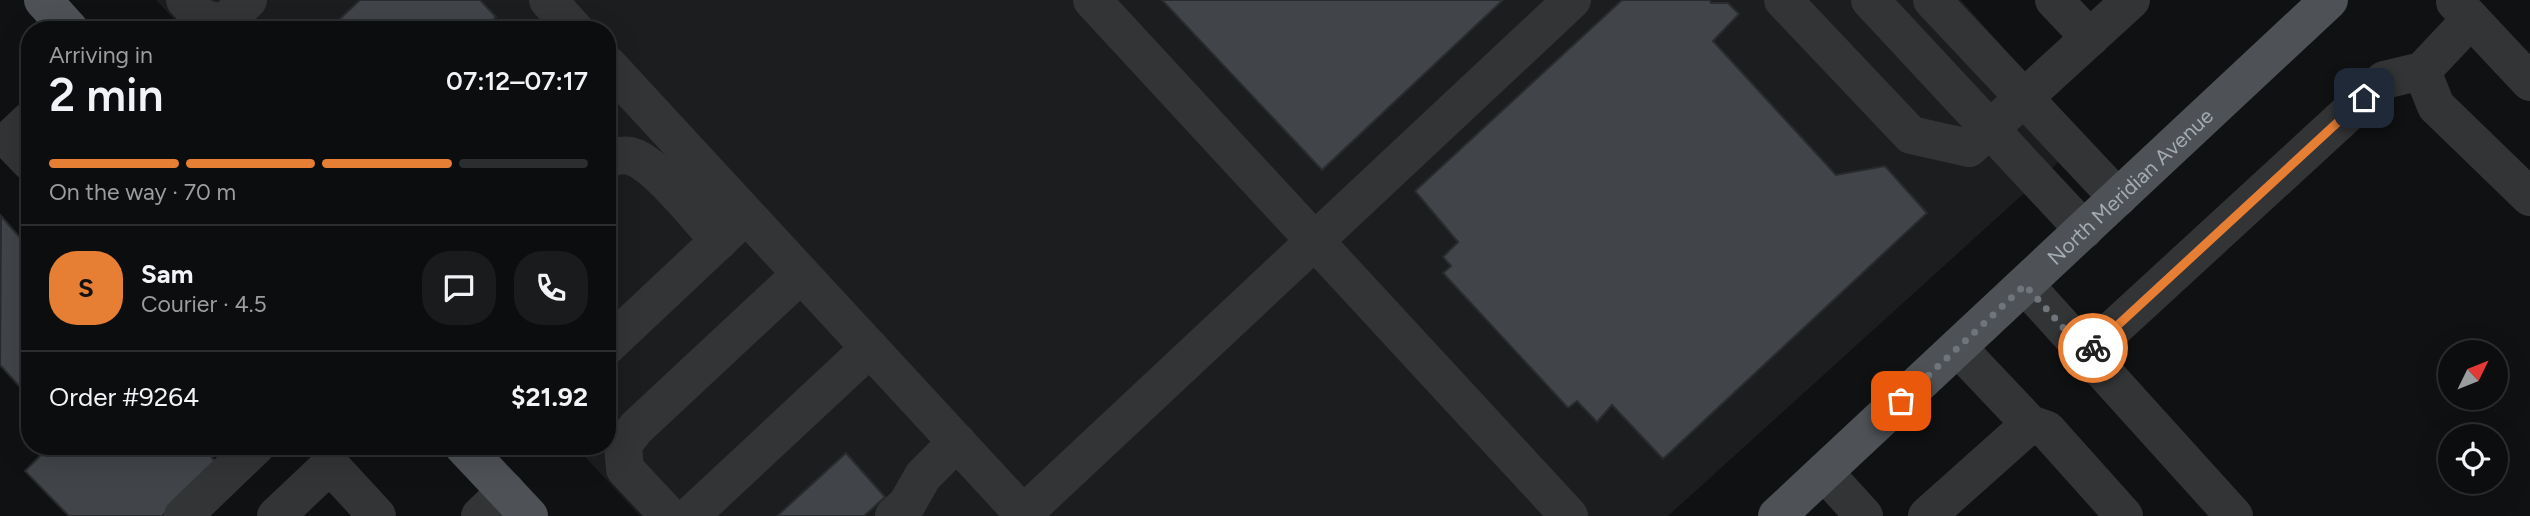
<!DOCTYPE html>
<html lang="en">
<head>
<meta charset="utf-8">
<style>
	:root { --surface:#0c0d0e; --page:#1a1b1c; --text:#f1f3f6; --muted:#9a9c9e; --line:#2c2d2e; --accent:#e67e34 }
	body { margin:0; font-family:Figtree,sans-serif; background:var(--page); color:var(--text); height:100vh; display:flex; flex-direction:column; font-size:26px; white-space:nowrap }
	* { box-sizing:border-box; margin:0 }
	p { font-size:23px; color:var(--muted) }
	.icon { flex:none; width:38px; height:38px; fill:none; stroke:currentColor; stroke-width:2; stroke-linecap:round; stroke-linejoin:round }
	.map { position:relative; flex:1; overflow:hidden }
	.details { position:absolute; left:21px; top:21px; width:595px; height:434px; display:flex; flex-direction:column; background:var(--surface); border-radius:28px; box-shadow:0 7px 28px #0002,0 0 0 2px var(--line) }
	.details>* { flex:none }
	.needle { width:46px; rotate:47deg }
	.buttons { position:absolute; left:2438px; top:340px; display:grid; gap:14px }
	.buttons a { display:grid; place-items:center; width:70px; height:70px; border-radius:50%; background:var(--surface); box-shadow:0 7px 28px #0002,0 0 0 2px var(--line); font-size:35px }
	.pin { position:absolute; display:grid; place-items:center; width:60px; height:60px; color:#fff; margin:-30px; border-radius:14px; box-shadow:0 4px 10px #0006 }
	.courier { position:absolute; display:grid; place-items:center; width:70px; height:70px; margin:-35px; border:5px solid #e67e34; border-radius:50%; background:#fff; color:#222; box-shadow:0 2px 9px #0007 }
	.summary em { font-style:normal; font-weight:600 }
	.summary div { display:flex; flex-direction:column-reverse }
	.summary { display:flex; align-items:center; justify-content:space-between; height:119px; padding:0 28px }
	h1 { font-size:46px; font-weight:600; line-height:52px }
	.bar { display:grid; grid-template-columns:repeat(4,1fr); gap:10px 7px; align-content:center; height:84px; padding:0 28px }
	.bar i { height:9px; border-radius:5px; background:var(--line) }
	.bar .selected { background:var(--accent) }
	.bar p { grid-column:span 4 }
	.line { display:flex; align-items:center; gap:18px; padding:0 28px; border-top:2px solid var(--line) }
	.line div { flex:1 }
	.round { display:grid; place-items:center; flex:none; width:74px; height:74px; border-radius:28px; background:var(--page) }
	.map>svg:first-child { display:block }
</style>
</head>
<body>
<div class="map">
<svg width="2530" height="516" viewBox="0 0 2530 516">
	<rect width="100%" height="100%" fill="#101112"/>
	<!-- built -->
	<path fill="#1c1d1f" d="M 156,0 L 1961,0 L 2084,139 L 1668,516 L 640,516 L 575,446 L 607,446 L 607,30 L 184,30 Z"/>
	<!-- building -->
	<g fill="#414448" stroke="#2a2b2e" stroke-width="2">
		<path d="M 360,0 L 480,0 L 496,17 L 482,30 L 328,30 Z"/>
		<path d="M 1162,0 L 1503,0 L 1322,170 Z"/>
		<path d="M 1622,0 L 1710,0 L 1711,3 L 1728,3 L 1739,14 L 1713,41 L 1836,175 L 1885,166 L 1927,213 L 1663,459 L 1612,405 L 1597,422 L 1577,401 L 1568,408 L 1443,273 L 1451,266 L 1443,257 L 1458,242 L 1415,191 Z"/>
		<path d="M 1,216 L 30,249 L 30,398 L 0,365 Z"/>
		<path d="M 50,446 L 201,446 L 217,463 L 162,516 L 69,516 L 25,471 Z"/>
		<path d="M 846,453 L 885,497 L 864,516 L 777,516 Z"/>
	</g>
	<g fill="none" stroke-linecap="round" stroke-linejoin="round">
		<!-- minor -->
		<g stroke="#323436" stroke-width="38">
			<path d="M 185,0 L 201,17 L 218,23 L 229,18 L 248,0"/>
			<path d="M 548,0 L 575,30"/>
			<path d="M 1092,0 L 1569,516"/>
			<path d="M 1783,0 L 1911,135 L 1969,148 L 2131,0"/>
			<path d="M 1870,0 L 2084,230"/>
			<path d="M 1932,0 L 2118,198"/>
			<path d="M 2054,0 L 2090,38"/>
			<path d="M 2455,2 L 2530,82"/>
			<path d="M 607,64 L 1025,516"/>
			<path d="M 2422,71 L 2436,106 L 2530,197"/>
			<path d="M 30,120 L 9,140 L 30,162"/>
			<path d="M 607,158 C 614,157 622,154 630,156 C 656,162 699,219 719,241"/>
			<path d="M 2025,285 L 2234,516"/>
			<path d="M 607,346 L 746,215"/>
			<path d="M 1958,348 L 2030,424 L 2047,430 L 2124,516"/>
			<path d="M 2087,353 L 2384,80 L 2422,71 L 2471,19"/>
			<path d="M 1824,472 L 1864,516"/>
			<path d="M 183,516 L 256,446"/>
			<path d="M 276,516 L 330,465 L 377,516"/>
			<path d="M 480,516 L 506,491"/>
			<path d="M 669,516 L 625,469 L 623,445 L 636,428 L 801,274"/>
			<path d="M 690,516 L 870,348"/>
			<path d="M 894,516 L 907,504 L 923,476 L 957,442"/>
			<path d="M 1021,516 L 1572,0"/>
			<path d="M 1927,516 L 2030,424"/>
		</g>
		<!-- major -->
		<g stroke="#4e5155" stroke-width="38">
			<path d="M 43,0 L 70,30"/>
			<path d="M 463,446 L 529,516"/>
			<path id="s1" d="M 1777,516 L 2329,0"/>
		</g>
	</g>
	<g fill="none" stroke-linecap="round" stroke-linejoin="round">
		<!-- done -->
		<path stroke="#6f757a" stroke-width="7" stroke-dasharray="0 12.6" d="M 1901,401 L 2025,285 L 2087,354 L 2093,348"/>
		<!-- route -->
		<path stroke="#e67e34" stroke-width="9" d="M 2093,348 L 2364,98"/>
	</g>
	<g text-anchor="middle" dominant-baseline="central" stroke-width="7" stroke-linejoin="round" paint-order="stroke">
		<!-- street labels -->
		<g font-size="21" fill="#a2abb2" stroke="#0b0c0d">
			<text stroke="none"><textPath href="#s1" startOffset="483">North Meridian Avenue</textPath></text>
		</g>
	</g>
</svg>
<div class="buttons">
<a><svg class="needle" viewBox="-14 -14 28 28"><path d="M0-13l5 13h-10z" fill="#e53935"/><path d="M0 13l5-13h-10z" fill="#9a9c9e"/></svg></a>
<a><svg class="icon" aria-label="locate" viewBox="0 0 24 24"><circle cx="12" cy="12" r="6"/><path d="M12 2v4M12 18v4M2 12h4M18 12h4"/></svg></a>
</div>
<div class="pin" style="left:1901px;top:401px;background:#ea580c"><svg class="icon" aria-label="bag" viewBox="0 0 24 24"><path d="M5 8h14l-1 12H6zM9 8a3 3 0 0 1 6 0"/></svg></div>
<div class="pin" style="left:2364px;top:98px;background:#1f2937"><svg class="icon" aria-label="home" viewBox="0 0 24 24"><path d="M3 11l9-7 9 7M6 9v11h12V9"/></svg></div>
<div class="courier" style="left:2093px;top:348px"><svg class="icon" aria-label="bike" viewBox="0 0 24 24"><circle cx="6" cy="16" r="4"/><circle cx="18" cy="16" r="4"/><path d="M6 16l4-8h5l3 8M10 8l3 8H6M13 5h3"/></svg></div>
<section class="details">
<div class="summary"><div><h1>2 min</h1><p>Arriving in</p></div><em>07:12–07:17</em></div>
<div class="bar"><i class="selected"></i><i class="selected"></i><i class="selected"></i><i></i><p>On the way · 70 m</p></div>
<div class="line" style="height:126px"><b class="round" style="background:var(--accent);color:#111">S</b><div><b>Sam</b><p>Courier · 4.5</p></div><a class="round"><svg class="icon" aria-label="chat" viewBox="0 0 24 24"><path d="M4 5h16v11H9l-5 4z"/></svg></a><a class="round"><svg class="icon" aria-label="phone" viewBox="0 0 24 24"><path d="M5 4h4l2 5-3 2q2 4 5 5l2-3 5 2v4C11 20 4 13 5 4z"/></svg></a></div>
<div class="line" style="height:91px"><div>Order #9264</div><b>$21.92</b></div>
</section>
</div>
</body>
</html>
